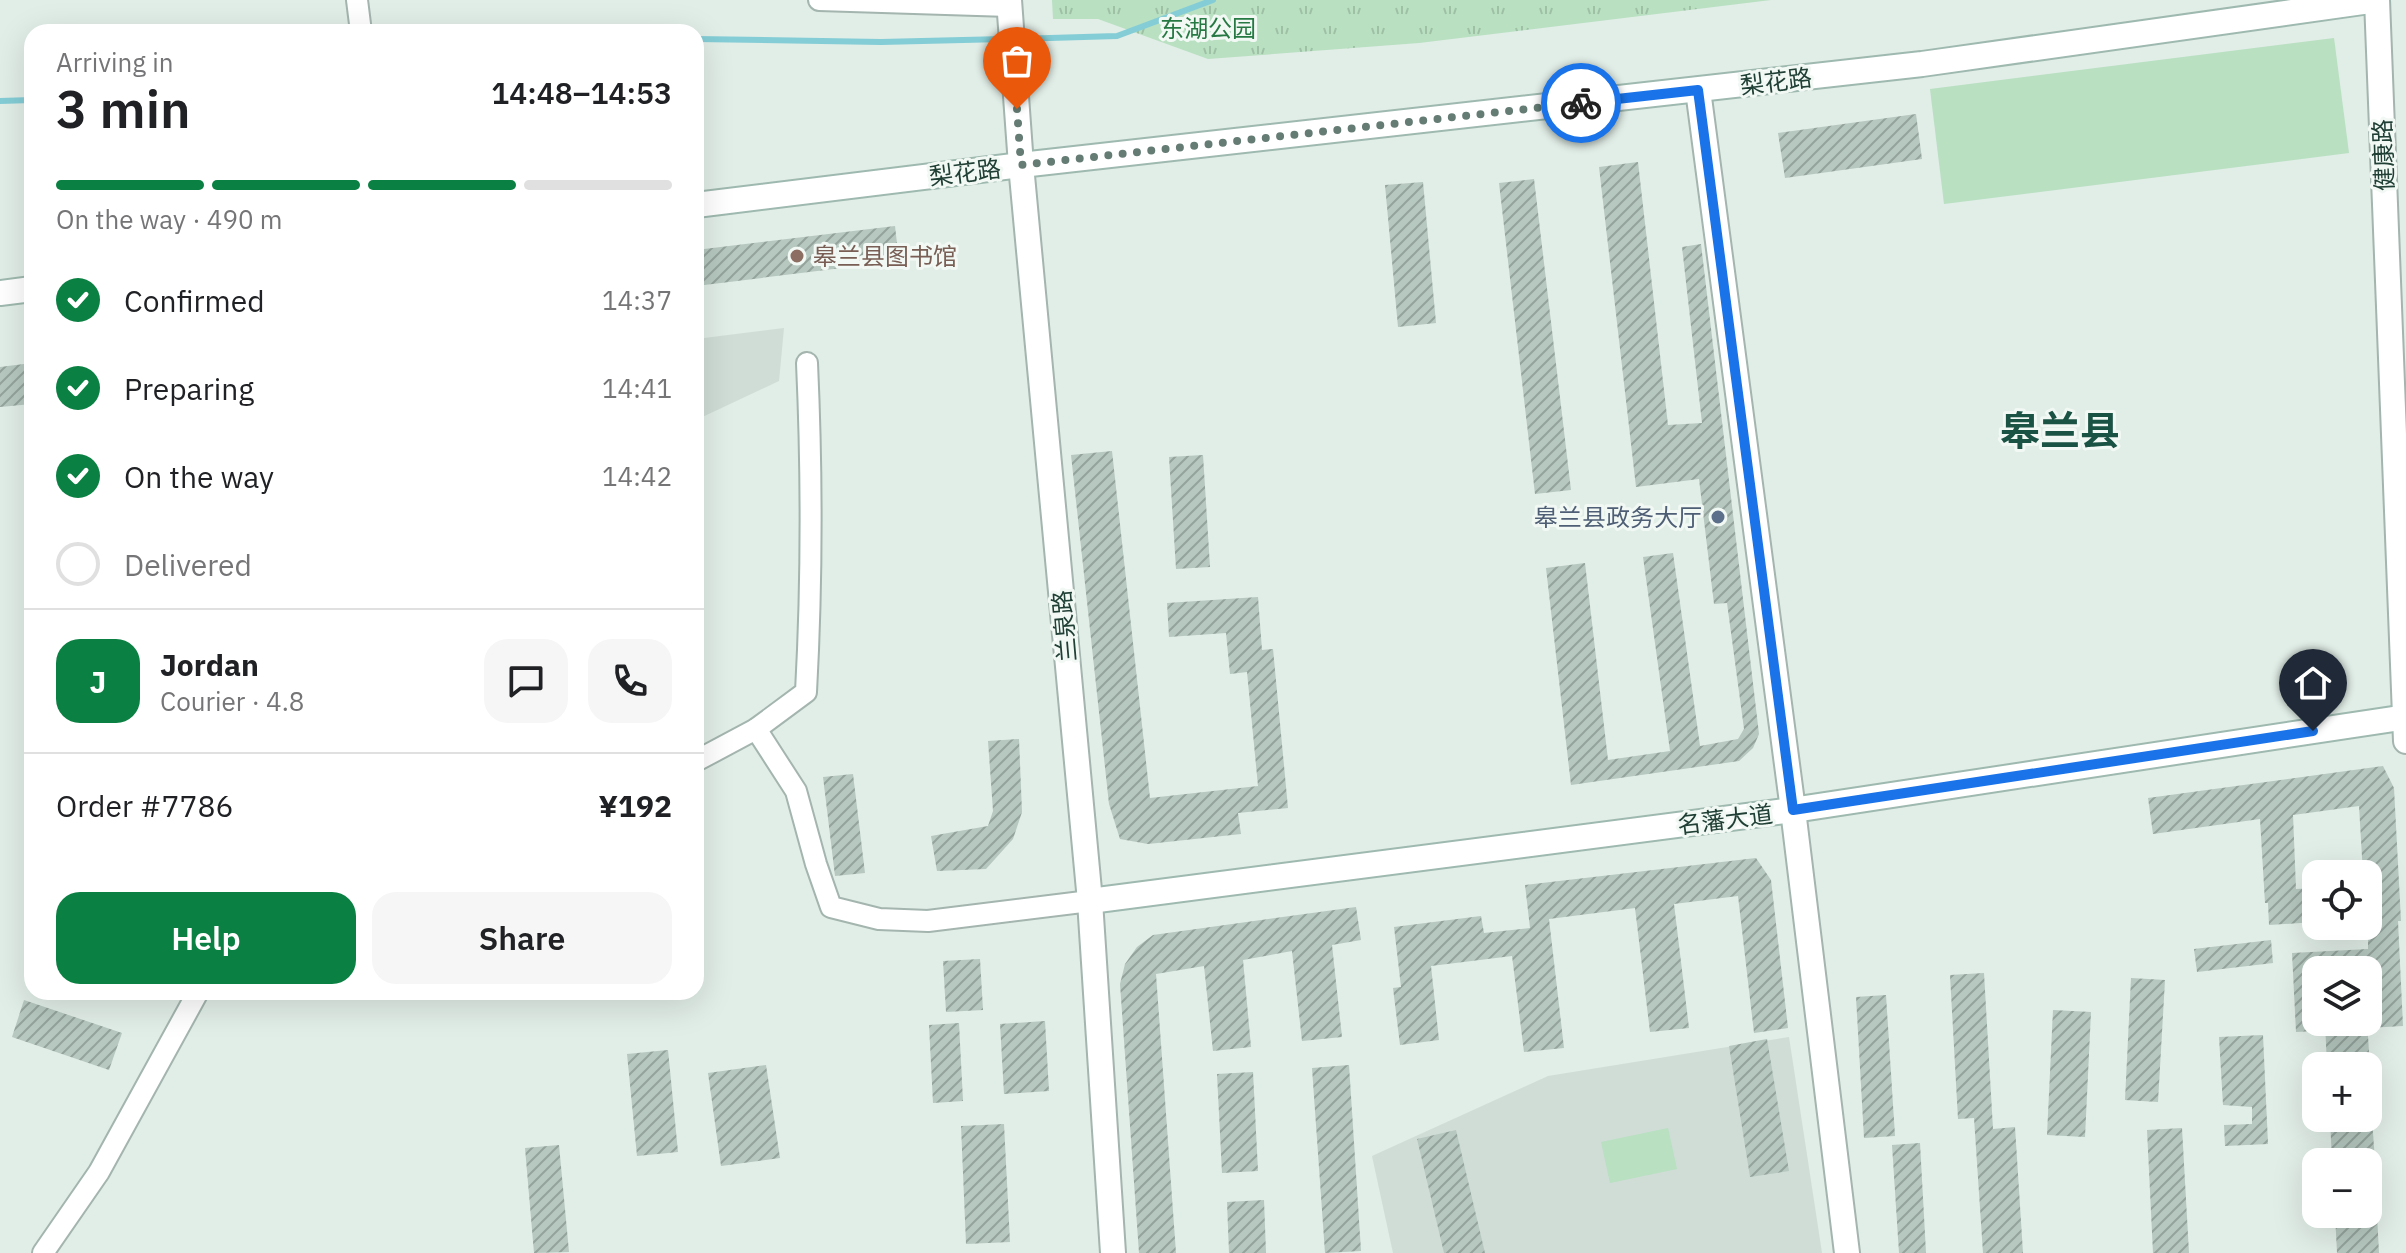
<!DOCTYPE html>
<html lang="en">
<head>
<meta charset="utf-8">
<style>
	:root { --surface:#fff; --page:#f6f6f6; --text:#202124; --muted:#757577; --line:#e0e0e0; --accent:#0b8043 }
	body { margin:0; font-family:"IBM Plex Sans","Noto Sans SC",sans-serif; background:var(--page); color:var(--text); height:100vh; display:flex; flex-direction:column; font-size:30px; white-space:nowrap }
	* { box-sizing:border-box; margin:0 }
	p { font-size:26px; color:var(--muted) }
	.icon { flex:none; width:44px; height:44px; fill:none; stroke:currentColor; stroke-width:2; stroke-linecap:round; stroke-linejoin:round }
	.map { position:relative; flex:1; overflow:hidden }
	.side { position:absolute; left:24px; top:24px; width:680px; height:976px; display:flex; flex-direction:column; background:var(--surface); border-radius:24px; box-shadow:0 8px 32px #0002 }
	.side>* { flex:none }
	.controls { position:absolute; left:2302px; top:860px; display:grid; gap:16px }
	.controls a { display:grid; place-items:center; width:80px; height:80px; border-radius:16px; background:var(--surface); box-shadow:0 8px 32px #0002; font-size:40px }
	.pin { position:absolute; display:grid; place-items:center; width:68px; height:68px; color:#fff; margin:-82px -34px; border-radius:50% 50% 50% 0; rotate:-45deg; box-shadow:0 0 8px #0007 }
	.pin .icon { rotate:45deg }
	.courier { position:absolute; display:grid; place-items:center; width:80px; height:80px; margin:-40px; border:6px solid #1a73e8; border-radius:50%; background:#fff; color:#222; box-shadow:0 2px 10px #0007 }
	.headline em { font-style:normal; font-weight:600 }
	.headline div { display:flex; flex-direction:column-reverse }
	.headline { display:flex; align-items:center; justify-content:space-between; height:136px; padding:0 32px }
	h1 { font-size:52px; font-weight:600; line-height:60px }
	.bar { display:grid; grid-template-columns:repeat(4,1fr); gap:12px 8px; align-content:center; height:96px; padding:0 32px }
	.bar i { height:10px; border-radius:6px; background:var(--line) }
	.bar .current { background:var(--accent) }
	.bar p { grid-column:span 4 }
	.line { display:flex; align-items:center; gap:20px; padding:0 32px; border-top:2px solid var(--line) }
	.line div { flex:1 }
	.round { display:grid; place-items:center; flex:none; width:84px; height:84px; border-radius:24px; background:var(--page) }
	ol { padding:0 32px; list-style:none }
	li { display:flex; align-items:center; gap:24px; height:88px }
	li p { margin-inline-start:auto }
	li .icon { padding:8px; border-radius:50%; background:var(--accent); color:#fff; stroke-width:4 }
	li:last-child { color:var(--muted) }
	li i { width:44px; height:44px; border:4px solid var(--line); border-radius:50% }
	.cta { display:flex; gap:16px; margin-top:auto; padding:16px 32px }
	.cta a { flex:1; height:92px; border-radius:24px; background:var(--accent); color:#fff; font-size:32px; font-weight:600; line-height:92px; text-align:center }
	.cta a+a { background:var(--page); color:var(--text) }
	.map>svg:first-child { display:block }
</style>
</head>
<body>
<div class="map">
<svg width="2406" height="1253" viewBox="0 0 2406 1253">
	<defs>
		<pattern id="grass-tufts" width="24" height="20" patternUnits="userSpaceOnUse" patternTransform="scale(2)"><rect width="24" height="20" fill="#b8e0c1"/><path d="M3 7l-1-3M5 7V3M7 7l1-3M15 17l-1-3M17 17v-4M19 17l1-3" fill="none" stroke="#9ec1a6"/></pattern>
		<pattern id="building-hatch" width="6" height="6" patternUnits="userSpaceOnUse" patternTransform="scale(2)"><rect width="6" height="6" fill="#b6c8c0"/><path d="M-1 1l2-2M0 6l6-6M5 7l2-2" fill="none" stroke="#94a49d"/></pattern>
	</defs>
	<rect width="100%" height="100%" fill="#e1ede7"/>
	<!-- built -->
	<g fill="#cfddd6">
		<path d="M 784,328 L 779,381 L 696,420 L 696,339 Z"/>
		<path d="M 1789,1037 L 1822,1253 L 1393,1253 L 1372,1156 L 1548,1076 Z"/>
	</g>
	<!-- grass -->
	<path fill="url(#grass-tufts)" d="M 1052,0 L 1771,0 L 1419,43 L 1208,59 L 1098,19 L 1053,19 Z"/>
	<!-- pitch -->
	<g fill="#b8e0c1">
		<path d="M 2334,38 L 2349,153 L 1944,204 L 1930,89 Z"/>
		<path d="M 1668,1128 L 1677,1169 L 1610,1183 L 1601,1142 Z"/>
	</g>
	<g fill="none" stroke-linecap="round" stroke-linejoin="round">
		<!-- stream -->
		<g stroke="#84cdd6" stroke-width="6">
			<path d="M 696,39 L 881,42 L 1004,39"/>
			<path d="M 1016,39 L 1117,36 L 1213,0"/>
			<path d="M 0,101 L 32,100"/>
		</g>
	</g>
	<!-- building -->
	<g fill="url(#building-hatch)">
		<path d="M 1916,114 L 1922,159 L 1785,178 L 1778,133 Z"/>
		<path d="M 1638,162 L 1668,425 L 1702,423 L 1682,247 L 1701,244 L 1759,734 L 1753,748 L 1739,761 L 1571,785 L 1546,568 L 1585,563 L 1608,760 L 1670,751 L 1643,557 L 1673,553 L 1700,746 L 1738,739 L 1744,729 L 1727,603 L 1714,604 L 1699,479 L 1636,487 L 1599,167 Z"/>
		<path d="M 1534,179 L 1571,490 L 1535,494 L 1499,183 Z"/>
		<path d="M 1423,182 L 1436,323 L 1398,327 L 1385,185 Z"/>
		<path d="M 895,226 L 899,261 L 696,286 L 696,250 Z"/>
		<path d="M 32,363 L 32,404 L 0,407 L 0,367 Z"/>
		<path d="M 1112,451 L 1150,798 L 1258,786 L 1247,672 L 1230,674 L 1226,633 L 1169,637 L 1167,603 L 1258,597 L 1262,650 L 1273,649 L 1288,808 L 1238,813 L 1241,834 L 1148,844 L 1120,839 L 1109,804 L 1071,455 Z"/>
		<path d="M 1203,455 L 1210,567 L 1176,569 L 1169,457 Z"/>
		<path d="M 1019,739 L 1022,812 L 1013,839 L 986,869 L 937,871 L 931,836 L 988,826 L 993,811 L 988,741 Z"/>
		<path d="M 2383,766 L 2394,788 L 2401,921 L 2398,921 L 2403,1026 L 2368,1028 L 2368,970 L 2316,970 L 2316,1031 L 2296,1032 L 2292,953 L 2368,949 L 2368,874 L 2363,874 L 2359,806 L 2293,815 L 2296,889 L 2316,888 L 2316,922 L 2269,925 L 2268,903 L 2265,903 L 2260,819 L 2153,834 L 2148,798 Z"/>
		<path d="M 853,774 L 865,873 L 835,876 L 823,777 Z"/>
		<path d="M 1756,858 L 1771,880 L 1788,1028 L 1754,1033 L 1738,896 L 1674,904 L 1689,1028 L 1650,1032 L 1635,908 L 1549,919 L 1564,1048 L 1524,1052 L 1512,956 L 1431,966 L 1439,1040 L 1400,1045 L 1393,988 L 1401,987 L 1394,927 L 1481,916 L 1484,933 L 1530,928 L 1525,885 Z"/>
		<path d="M 1356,907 L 1361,940 L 1332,945 L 1342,1037 L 1302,1041 L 1292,951 L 1243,960 L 1251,1047 L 1213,1051 L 1204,966 L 1156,974 L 1176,1253 L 1139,1253 L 1120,984 L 1125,964 L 1137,947 L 1153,935 Z"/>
		<path d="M 2271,940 L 2273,963 L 2197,972 L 2194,949 Z"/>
		<path d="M 980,959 L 983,1010 L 946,1012 L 943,961 Z"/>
		<path d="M 1984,973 L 1993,1129 L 2015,1127 L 2023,1253 L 1983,1253 L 1974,1118 L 1958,1119 L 1950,975 Z"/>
		<path d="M 2131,978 L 2165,980 L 2158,1102 L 2125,1100 Z"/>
		<path d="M 1886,995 L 1895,1136 L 1864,1138 L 1856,997 Z"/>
		<path d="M 24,1000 L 122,1033 L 109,1070 L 12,1037 Z"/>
		<path d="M 2053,1010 L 2091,1012 L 2085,1137 L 2047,1135 Z"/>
		<path d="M 1045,1021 L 1049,1091 L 1004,1094 L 1000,1024 Z"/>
		<path d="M 2325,1022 L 2367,1022 L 2370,1066 L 2327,1066 Z"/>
		<path d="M 959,1023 L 963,1101 L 933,1103 L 929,1025 Z"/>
		<path d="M 2263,1035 L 2268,1144 L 2225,1146 L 2224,1125 L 2252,1124 L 2252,1107 L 2223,1105 L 2219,1037 Z"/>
		<path d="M 1767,1039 L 1789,1171 L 1750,1177 L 1729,1046 Z"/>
		<path d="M 668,1050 L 678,1152 L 637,1156 L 627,1054 Z"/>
		<path d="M 766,1065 L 780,1158 L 721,1166 L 708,1073 Z"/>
		<path d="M 1349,1065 L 1361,1251 L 1325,1253 L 1312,1068 Z"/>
		<path d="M 1253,1072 L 1258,1171 L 1222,1173 L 1217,1074 Z"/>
		<path d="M 2330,1118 L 2372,1118 L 2375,1162 L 2332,1162 Z"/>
		<path d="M 1004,1124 L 1010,1242 L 966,1244 L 961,1126 Z"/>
		<path d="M 2182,1128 L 2189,1253 L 2153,1253 L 2147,1130 Z"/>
		<path d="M 1456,1130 L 1485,1253 L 1444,1253 L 1417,1139 Z"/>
		<path d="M 1920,1143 L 1926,1253 L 1899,1253 L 1892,1145 Z"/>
		<path d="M 559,1145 L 569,1252 L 534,1253 L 525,1148 Z"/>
		<path d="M 1264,1200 L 1266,1253 L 1229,1253 L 1227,1202 Z"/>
		<path d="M 2335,1214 L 2377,1214 L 2379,1253 L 2337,1253 Z"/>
	</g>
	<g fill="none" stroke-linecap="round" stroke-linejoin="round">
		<!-- minor casing -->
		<g stroke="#a3b5ae" stroke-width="24">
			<g id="minor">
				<path d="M 357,0 L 361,32"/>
				<path d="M 819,0 L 1009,6"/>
				<path d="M 756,729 L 796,791 L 816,864 L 831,907 L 879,919 L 928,921 L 1090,901"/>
				<path d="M 696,761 L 756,729 L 806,692 C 812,582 812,473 807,363"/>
				<path d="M 43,1253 L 99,1172 L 198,992"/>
			</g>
		</g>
		<!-- tertiary casing -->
		<g stroke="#a3b5ae" stroke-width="28">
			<g id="tertiary">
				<path d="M 1009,0 L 1021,165 L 1090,901 L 1113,1253"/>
				<path d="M 2377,0 L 2406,741"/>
				<path d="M 1698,90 L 1793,810 L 1847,1253"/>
			</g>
		</g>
		<!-- secondary casing -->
		<g stroke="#9eb9af" stroke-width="28">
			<g id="secondary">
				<path d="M 696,205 L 1021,165 L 1922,64 L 2377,0"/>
				<path d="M 0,293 L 32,289"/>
				<path d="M 1090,901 L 1793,810 L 2406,717"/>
			</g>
		</g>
		<!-- minor -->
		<use href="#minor" stroke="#fff" stroke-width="20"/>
		<!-- tertiary -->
		<use href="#tertiary" stroke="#fff" stroke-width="24"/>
		<!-- secondary -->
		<use href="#secondary" stroke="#fff" stroke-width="24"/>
	</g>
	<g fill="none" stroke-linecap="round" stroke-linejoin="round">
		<!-- done -->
		<path stroke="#647c73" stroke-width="8" stroke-dasharray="0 14.4" d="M 1017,109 L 1021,165 L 1581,103"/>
		<!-- route -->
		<path stroke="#1a73e8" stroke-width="10" d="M 1581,103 L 1698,90 L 1793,810 L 2313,731"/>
	</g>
	<!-- markers -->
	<circle fill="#8d6e63" stroke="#f2f9f5" stroke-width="3" cx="797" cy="256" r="8"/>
	<circle fill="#5c6f8a" stroke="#f2f9f5" stroke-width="3" cx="1718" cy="517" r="8"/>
	<g text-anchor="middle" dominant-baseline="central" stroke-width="6" stroke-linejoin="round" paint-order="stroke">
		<!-- park labels -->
		<g font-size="24" fill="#277943" stroke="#f2f9f5">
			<text x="1208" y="28">东湖公园</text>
		</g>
		<!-- street labels -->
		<g font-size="24" fill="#203f35" stroke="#f2f9f5">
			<text transform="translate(1776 81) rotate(-7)">梨花路</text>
			<text transform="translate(2383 155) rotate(-92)">健康路</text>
			<text transform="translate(965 172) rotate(-7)">梨花路</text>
			<text transform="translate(1064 626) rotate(-95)">兰泉路</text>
			<text transform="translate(1725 819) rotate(-7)">名藩大道</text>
		</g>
		<!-- education labels -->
		<g font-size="24" fill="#785e54" stroke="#f2f9f5" text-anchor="start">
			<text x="813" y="256">皋兰县图书馆</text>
		</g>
		<!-- service labels -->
		<g font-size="24" fill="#4e5e75" stroke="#f2f9f5" text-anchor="end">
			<text x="1702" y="517">皋兰县政务大厅</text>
		</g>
		<!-- town labels -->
		<g font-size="40" font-weight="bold" fill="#1a5243" stroke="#f2f9f5">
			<text x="2060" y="430">皋兰县</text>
		</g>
	</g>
</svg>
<div class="controls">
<a><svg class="icon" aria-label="locate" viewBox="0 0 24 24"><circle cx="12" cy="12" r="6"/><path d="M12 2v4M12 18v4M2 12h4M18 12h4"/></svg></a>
<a><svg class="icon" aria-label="layers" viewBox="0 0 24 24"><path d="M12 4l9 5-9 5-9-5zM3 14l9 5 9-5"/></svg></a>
<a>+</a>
<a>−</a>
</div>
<div class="pin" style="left:1017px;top:109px;background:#ea580c"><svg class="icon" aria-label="bag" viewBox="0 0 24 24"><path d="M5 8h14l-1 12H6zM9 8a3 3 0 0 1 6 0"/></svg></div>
<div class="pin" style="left:2313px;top:731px;background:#1f2937"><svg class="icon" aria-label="home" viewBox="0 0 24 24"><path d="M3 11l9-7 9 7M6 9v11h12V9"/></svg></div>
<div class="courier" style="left:1581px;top:103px"><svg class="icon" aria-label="bike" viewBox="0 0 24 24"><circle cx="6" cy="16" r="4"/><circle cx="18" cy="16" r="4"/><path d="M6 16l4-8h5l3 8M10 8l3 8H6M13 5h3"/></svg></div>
<section class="side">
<div class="headline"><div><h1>3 min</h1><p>Arriving in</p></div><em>14:48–14:53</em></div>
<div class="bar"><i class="current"></i><i class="current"></i><i class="current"></i><i></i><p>On the way · 490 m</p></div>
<ol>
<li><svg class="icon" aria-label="check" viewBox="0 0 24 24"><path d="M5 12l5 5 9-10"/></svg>Confirmed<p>14:37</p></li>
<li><svg class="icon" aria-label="check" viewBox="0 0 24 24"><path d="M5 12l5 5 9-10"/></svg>Preparing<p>14:41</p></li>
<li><svg class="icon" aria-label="check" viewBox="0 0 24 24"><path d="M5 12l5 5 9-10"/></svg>On the way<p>14:42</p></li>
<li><i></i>Delivered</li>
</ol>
<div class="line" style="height:144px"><b class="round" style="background:var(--accent);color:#fff">J</b><div><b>Jordan</b><p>Courier · 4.8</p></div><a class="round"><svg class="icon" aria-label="chat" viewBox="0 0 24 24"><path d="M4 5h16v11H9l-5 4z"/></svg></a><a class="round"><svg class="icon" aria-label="phone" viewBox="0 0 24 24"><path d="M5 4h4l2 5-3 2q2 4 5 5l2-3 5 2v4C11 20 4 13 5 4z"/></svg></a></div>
<div class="line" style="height:104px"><div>Order #7786</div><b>¥192</b></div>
<div class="cta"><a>Help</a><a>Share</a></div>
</section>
</div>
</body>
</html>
